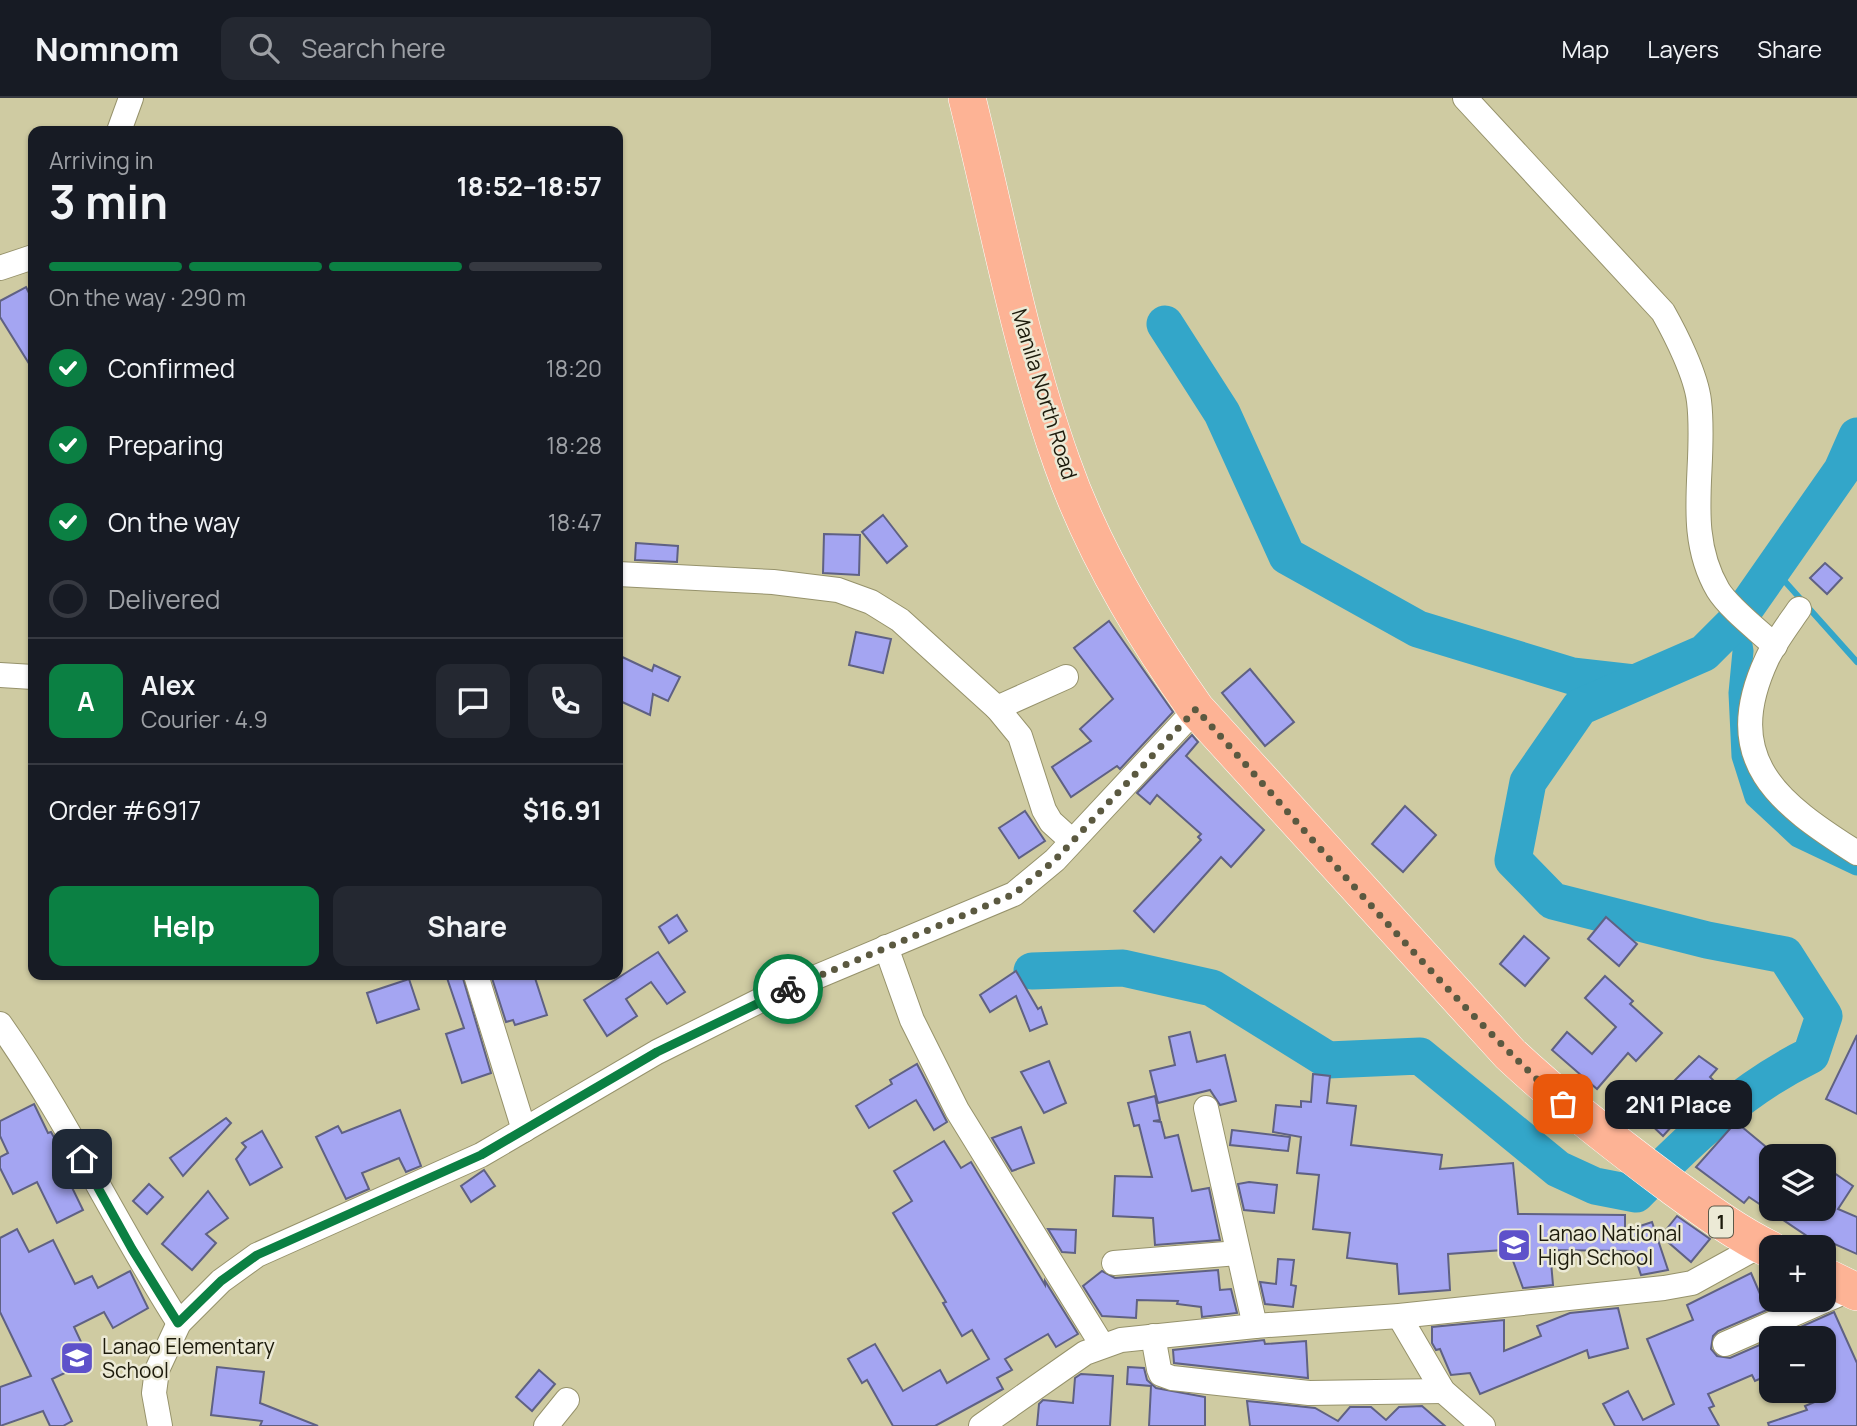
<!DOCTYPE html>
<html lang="en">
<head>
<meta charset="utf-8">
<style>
	:root { --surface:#171b24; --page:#242831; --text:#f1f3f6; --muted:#9ea1a6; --line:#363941; --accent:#0b8043 }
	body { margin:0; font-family:Manrope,sans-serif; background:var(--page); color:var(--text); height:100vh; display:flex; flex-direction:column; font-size:26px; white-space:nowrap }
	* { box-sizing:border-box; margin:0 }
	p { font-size:23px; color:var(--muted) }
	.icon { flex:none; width:38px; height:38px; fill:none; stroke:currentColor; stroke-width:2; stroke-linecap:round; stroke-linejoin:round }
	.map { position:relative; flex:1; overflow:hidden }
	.panel { position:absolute; left:28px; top:28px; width:595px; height:854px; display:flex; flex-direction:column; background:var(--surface); border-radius:14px; box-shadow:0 2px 5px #0004 }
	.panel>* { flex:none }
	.buttons { position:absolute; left:1759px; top:1046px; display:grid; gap:14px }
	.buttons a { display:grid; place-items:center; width:77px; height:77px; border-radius:14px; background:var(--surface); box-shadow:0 2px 5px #0004; font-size:35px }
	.pin { position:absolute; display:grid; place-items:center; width:60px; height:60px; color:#fff; margin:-30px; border-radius:14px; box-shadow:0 4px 10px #0006 }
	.courier { position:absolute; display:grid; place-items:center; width:70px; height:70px; margin:-35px; border:5px solid #0b8043; border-radius:50%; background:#fff; color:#222; box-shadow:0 2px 9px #0007 }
	.bubble { position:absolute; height:49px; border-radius:14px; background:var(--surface); box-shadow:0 2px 5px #0004; font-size:23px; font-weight:700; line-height:49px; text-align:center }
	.overview em { font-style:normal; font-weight:700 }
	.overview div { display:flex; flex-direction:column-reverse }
	.overview { display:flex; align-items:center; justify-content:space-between; height:119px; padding:0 21px }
	h1 { font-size:46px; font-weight:700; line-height:52px }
	.bar { display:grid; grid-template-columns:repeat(4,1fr); gap:10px 7px; align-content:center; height:84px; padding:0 21px }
	.bar i { height:9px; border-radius:5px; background:var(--line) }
	.bar .on { background:var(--accent) }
	.bar p { grid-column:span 4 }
	.line { display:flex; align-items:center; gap:18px; padding:0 21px; border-top:2px solid var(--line) }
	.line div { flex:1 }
	.round { display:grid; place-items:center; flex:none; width:74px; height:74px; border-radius:14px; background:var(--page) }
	ol { padding:0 21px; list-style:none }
	li { display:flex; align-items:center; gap:21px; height:77px }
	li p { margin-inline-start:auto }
	li .icon { padding:7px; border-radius:50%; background:var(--accent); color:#fff; stroke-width:4 }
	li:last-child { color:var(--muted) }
	li i { width:38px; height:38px; border:4px solid var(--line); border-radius:50% }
	.action { display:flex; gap:14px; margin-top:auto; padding:14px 21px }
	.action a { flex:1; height:80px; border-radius:14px; background:var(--accent); color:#fff; font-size:28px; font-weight:700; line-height:80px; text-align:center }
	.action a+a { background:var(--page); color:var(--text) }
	header { display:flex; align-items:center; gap:42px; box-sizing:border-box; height:98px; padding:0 35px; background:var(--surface); border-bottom:2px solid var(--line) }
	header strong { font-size:33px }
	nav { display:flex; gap:38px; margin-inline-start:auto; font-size:24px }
	.search { width:490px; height:63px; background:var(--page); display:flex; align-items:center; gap:18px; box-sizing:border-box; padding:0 24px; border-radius:14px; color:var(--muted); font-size:26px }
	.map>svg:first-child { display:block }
</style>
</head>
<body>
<header>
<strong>Nomnom</strong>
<div class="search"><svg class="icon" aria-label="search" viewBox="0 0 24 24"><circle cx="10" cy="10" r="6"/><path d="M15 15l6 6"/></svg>Search here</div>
<nav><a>Map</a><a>Layers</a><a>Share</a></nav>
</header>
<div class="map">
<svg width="1857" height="1328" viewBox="0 0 1857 1328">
	<rect width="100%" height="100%" fill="#cfcba2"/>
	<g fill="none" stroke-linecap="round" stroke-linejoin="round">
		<!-- stream -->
		<path stroke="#33a6c9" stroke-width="6" d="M 1772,469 L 1857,564"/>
		<!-- canal -->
		<path stroke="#33a6c9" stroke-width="21" d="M 1738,521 L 1743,553 L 1739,595 L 1742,658 L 1755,699 L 1798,739 L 1857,767"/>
		<!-- river -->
		<g stroke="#33a6c9" stroke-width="37">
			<path d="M 1165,226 L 1222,315 L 1287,458 L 1418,531 L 1572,578 L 1634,585"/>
			<path d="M 1032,873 L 1123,870 L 1212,890 L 1328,962 L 1420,958 L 1558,1071 L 1595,1088 L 1636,1096 C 1689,1042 1741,991 1811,957 L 1824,918 L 1785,857 L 1707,842 L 1553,803 L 1513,762 L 1528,684 L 1580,609 L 1704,555 L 1738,521 L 1842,372 L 1857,338"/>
		</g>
	</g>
	<!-- building -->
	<g fill="#a4a5f2" stroke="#5f6183" stroke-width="2">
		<path d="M 26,189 L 33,203 L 33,272 L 0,219 L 0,203 Z"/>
		<path d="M 883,417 L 907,448 L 887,465 L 862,434 Z"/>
		<path d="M 824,436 L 860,437 L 859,477 L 823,475 Z"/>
		<path d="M 636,445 L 678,448 L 677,464 L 635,462 Z"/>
		<path d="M 1825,465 L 1842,480 L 1827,496 L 1810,480 Z"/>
		<path d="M 1109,523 L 1173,614 L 1120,671 L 1117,668 L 1071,699 L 1052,669 L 1091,643 L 1080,631 L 1113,601 L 1074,550 Z"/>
		<path d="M 856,534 L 891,541 L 883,575 L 849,567 Z"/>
		<path d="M 618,557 L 652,573 L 654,567 L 680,579 L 668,603 L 653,596 L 650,617 L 618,602 Z"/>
		<path d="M 1250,571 L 1294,624 L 1265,648 L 1222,595 Z"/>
		<path d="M 1192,637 L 1198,644 L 1186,658 L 1264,732 L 1231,769 L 1221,759 L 1154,834 L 1134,813 L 1201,742 L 1198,739 L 1201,736 L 1157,697 L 1150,706 L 1137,695 Z"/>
		<path d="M 1405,708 L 1436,737 L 1403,774 L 1372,746 Z"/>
		<path d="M 1025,713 L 1045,743 L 1019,760 L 999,730 Z"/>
		<path d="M 677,817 L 687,833 L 669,845 L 659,829 Z"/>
		<path d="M 1606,819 L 1637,846 L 1619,868 L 1588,841 Z"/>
		<path d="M 1524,838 L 1549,860 L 1525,888 L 1500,866 Z"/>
		<path d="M 658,854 L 685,894 L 667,906 L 651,884 L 626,901 L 637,918 L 607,938 L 584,902 Z"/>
		<path d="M 1016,873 L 1038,911 L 1041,909 L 1047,926 L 1030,933 L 1016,898 L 990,914 L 980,897 Z"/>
		<path d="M 446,877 L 462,877 L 491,975 L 462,985 L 446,936 L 464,930 Z"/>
		<path d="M 491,877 L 534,877 L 547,917 L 515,927 L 513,922 L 506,924 Z"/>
		<path d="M 1605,878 L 1633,903 L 1630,906 L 1662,935 L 1636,963 L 1628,955 L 1597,991 L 1552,952 L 1567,934 L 1592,956 L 1616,929 L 1585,900 Z"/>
		<path d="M 409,881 L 419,911 L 377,925 L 367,895 Z"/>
		<path d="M 1190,934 L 1197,964 L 1225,957 L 1236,1003 L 1220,1007 L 1210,992 L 1158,1005 L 1150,973 L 1175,967 L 1169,939 Z"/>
		<path d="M 1857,937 L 1857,1016 L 1826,1001 Z"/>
		<path d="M 1699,958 L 1717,971 L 1710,979 L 1718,987 L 1687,1021 L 1682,1017 L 1663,1038 L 1644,1020 L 1663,1000 L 1660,997 Z"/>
		<path d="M 1049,963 L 1066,1005 L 1044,1015 L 1021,974 Z"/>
		<path d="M 917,966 L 947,1024 L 934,1032 L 916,1002 L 869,1030 L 856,1008 L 892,986 L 890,982 Z"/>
		<path d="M 1313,976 L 1330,978 L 1327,1005 L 1356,1008 L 1351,1047 L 1442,1057 L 1440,1071 L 1513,1065 L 1518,1116 L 1625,1117 L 1625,1133 L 1652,1124 L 1668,1172 L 1641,1177 L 1633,1153 L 1550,1152 L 1553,1187 L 1523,1190 L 1502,1133 L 1503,1152 L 1448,1156 L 1450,1192 L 1399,1196 L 1397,1166 L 1347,1160 L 1350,1135 L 1313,1131 L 1319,1077 L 1297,1075 L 1301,1039 L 1273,1034 L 1276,1007 L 1301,1009 L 1301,1003 L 1311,1004 Z"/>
		<path d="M 1155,998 L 1160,1022 L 1153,1023 L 1161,1024 L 1165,1040 L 1178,1037 L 1192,1093 L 1209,1090 L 1220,1142 L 1155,1147 L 1153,1120 L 1113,1118 L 1115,1078 L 1152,1079 L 1139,1027 L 1134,1028 L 1128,1005 Z"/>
		<path d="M 34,1006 L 48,1035 L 51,1034 L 70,1068 L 63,1071 L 83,1112 L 57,1125 L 37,1084 L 13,1096 L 0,1070 L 0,1059 L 8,1055 L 0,1038 L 0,1023 Z"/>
		<path d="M 400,1012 L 421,1068 L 406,1074 L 399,1060 L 362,1075 L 369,1091 L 346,1101 L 316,1039 L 338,1028 L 342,1035 Z"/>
		<path d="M 226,1020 L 231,1025 L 183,1078 L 170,1060 Z"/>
		<path d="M 1736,1024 L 1771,1053 L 1771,1111 L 1824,1111 L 1824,1068 L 1853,1088 L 1838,1111 L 1857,1119 L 1857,1156 L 1819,1139 L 1816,1144 L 1749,1099 L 1744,1105 L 1696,1069 Z"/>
		<path d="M 1021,1029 L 1034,1065 L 1012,1073 L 992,1040 Z"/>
		<path d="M 1232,1032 L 1290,1039 L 1288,1053 L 1230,1047 Z"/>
		<path d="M 262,1033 L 282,1069 L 250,1087 L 236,1061 L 246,1049 L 242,1045 Z"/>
		<path d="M 944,1043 L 961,1070 L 971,1064 L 1045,1187 L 1045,1183 L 1078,1236 L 1056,1249 L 1048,1236 L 1005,1261 L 1012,1272 L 997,1280 L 1003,1291 L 935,1328 L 893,1328 L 867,1282 L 862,1285 L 848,1261 L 875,1246 L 903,1293 L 940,1272 L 947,1285 L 989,1261 L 972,1232 L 962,1238 L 943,1205 L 946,1204 L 893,1115 L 912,1103 L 894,1073 Z"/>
		<path d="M 484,1072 L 495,1088 L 471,1104 L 461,1088 Z"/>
		<path d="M 1249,1084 L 1277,1087 L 1274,1115 L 1244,1112 L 1238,1086 Z"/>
		<path d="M 149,1086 L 163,1099 L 147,1116 L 133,1103 Z"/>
		<path d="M 208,1093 L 228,1120 L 206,1136 L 216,1145 L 192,1172 L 162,1146 Z"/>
		<path d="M 1677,1118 L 1710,1141 L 1691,1164 L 1661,1138 Z"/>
		<path d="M 17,1131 L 29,1154 L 53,1142 L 75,1186 L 92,1178 L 98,1190 L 130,1173 L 148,1210 L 113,1230 L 104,1214 L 74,1229 L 90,1263 L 52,1281 L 72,1323 L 63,1328 L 50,1328 L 43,1313 L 0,1328 L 0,1289 L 31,1278 L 0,1214 L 0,1140 Z"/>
		<path d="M 1048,1131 L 1076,1132 L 1075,1155 L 1062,1154 Z"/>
		<path d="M 1278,1161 L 1294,1162 L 1291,1187 L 1296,1188 L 1293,1209 L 1265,1206 L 1260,1184 L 1276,1186 Z"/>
		<path d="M 1218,1172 L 1220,1192 L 1231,1191 L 1237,1215 L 1202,1219 L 1201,1209 L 1177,1206 L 1178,1203 L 1137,1202 L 1136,1220 L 1102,1218 L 1083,1188 L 1102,1173 L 1115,1180 Z"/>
		<path d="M 1751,1175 L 1767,1212 L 1718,1233 L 1713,1238 L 1711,1251 L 1717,1258 L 1730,1260 L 1771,1242 L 1771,1276 L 1755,1283 L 1752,1277 L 1708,1296 L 1714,1308 L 1709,1310 L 1719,1328 L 1615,1328 L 1603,1306 L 1628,1293 L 1643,1322 L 1674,1306 L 1647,1241 L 1693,1222 L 1687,1207 Z"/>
		<path d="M 1618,1210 L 1628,1250 L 1589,1260 L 1587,1252 L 1480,1296 L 1470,1275 L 1451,1277 L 1440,1251 L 1436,1252 L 1432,1245 L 1432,1229 L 1504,1222 L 1504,1253 L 1541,1238 L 1537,1228 L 1570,1215 Z"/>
		<path d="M 1834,1214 L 1857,1265 L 1857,1328 L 1769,1328 L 1768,1325 L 1807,1312 L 1805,1308 L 1824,1300 L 1824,1241 L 1774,1241 Z"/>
		<path d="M 1264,1242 L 1265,1246 L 1306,1243 L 1308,1280 L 1174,1265 L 1173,1252 Z"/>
		<path d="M 217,1269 L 264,1274 L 260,1305 L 318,1328 L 260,1328 L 262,1323 L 211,1317 Z"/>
		<path d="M 1128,1269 L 1144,1270 L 1147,1282 L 1156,1290 L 1205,1299 L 1205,1328 L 1149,1328 L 1151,1288 L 1127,1286 Z"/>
		<path d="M 539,1272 L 555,1286 L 532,1313 L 516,1299 Z"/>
		<path d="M 1081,1276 L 1113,1278 L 1110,1328 L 1037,1328 L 1039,1306 L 1043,1302 L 1073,1305 L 1075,1280 Z"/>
		<path d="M 1247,1303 L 1315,1310 L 1338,1323 L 1350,1309 L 1371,1309 L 1386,1322 L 1399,1309 L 1422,1308 L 1445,1328 L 1250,1328 Z"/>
	</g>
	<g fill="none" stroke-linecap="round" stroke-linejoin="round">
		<!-- minor casing -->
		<g stroke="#96926b" stroke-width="26">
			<g id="minor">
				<path d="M 1465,0 L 1663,214 C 1676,237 1696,277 1699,303 C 1707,368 1683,432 1718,492 C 1729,510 1759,533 1775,548"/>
				<path d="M 119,33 L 131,0"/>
				<path d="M 0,170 L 33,159"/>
				<path d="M 618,476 L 773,484 L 838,492 L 871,504 L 900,522 L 997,610 L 1020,638 L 1044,712 L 1051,724 L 1072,743"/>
				<path d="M 1799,511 C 1788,527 1775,544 1767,561 C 1720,662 1778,705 1857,755"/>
				<path d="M 0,577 L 33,579"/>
				<path d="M 997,610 L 1066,579"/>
				<path d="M 886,849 L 912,922 L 957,1012 L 1102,1247"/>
				<path d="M 476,877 L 524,1032"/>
				<path d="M 0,926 C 67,1021 116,1127 179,1225"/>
				<path d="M 1206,1010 L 1255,1228"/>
				<path d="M 1114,1165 L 1238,1155"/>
				<path d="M 1399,1218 L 1443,1293 L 1483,1328"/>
				<path d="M 1153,1238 L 1159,1271 L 1161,1276 L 1172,1280 L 1309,1295 L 1443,1293"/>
				<path d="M 1725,1246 L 1851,1191"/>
				<path d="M 160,1328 L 154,1295 L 157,1272 L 179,1225 L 221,1183 L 257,1157 L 481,1057 L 657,954 L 759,903 L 1014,796 L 1055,762 L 1196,611"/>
				<path d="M 546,1328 L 567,1302"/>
				<path d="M 981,1328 L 1085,1255 L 1121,1242 L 1255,1228 L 1399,1218 L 1664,1190 L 1692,1185 L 1761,1147"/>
			</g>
		</g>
		<!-- highway casing -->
		<g stroke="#fff" stroke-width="38">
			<g id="highway">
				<path d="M 967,0 C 997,120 1020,248 1062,365 C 1093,453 1142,535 1196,611 L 1510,956 C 1560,1003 1613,1044 1668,1085 C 1701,1109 1734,1134 1771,1152"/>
				<path d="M 1824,1178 L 1857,1194"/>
			</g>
		</g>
		<!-- minor -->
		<use href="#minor" stroke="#fff" stroke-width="24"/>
		<!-- highway -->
		<use href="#highway" stroke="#fdb395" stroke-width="37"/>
	</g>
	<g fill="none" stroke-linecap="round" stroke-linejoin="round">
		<!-- done -->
		<path stroke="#5b5940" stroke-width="7" stroke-dasharray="0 12.6" d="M 788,891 L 1014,796 L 1055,762 L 1196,611 C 1316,744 1432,883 1563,1006"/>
		<!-- route -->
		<path stroke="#0b8043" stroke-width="9" d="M 82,1061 L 132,1151 L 178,1225 L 221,1183 L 257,1157 L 481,1057 L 657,954 L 788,891"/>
	</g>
	<!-- icons -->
	<defs>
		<g id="school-square" transform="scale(1.75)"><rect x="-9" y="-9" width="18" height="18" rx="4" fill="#5e51ca" stroke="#ecead6"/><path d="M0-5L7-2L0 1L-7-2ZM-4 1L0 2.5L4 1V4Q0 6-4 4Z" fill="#fff"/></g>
	</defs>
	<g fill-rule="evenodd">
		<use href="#school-square" x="1514" y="1147"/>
		<use href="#school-square" x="77" y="1260"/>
	</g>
	<g text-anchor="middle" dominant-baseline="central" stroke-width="5" stroke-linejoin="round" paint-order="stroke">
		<!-- shield labels -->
		<rect fill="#ecead6" stroke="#5b5949" stroke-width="2" x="1709" y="1108.5" width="24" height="31" rx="5"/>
		<g font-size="19" font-weight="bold" fill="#1d1b0c">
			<text x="1721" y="1124">1</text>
		</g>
		<!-- street labels -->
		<g font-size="21" fill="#1d1b0c" stroke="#ecead6">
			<text transform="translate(1045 296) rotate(73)">Manila North Road</text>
		</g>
		<!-- poi labels -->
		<g font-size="21" fill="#1d1b0c" stroke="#ecead6" text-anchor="start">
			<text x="1538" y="1135">Lanao National<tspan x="1538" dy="24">High School</tspan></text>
			<text x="102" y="1248">Lanao Elementary<tspan x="102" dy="24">School</tspan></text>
		</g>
	</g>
</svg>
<div class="buttons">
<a><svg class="icon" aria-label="layers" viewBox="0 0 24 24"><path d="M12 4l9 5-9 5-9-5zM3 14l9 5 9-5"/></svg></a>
<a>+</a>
<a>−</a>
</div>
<div class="pin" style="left:1563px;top:1006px;background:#ea580c"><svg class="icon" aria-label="bag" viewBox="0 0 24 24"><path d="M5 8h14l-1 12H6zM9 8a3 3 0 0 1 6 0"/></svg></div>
<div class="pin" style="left:82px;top:1061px;background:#1f2937"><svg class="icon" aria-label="home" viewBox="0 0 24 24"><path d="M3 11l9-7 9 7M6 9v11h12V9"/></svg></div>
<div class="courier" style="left:788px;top:891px"><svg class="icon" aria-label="bike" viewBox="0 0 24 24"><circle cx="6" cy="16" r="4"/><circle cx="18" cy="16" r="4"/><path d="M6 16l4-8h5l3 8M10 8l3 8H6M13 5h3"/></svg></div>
<div class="bubble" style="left:1605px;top:982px;width:147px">2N1 Place</div>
<section class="panel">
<div class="overview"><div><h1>3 min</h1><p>Arriving in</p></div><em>18:52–18:57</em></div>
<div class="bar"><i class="on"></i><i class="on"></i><i class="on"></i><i></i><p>On the way · 290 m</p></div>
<ol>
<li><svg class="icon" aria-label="check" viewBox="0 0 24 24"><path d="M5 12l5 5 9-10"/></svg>Confirmed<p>18:20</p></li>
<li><svg class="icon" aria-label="check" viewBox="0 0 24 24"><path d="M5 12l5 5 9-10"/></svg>Preparing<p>18:28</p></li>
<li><svg class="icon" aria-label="check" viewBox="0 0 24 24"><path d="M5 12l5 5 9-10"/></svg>On the way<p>18:47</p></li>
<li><i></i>Delivered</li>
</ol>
<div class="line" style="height:126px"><b class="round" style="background:var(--accent);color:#fff">A</b><div><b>Alex</b><p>Courier · 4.9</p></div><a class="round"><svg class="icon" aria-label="chat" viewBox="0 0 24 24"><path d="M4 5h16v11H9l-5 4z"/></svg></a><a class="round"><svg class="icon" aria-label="phone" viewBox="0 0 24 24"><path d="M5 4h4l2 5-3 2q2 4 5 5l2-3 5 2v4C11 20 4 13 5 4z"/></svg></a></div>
<div class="line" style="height:91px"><div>Order #6917</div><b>$16.91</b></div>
<div class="action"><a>Help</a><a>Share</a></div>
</section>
</div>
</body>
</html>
